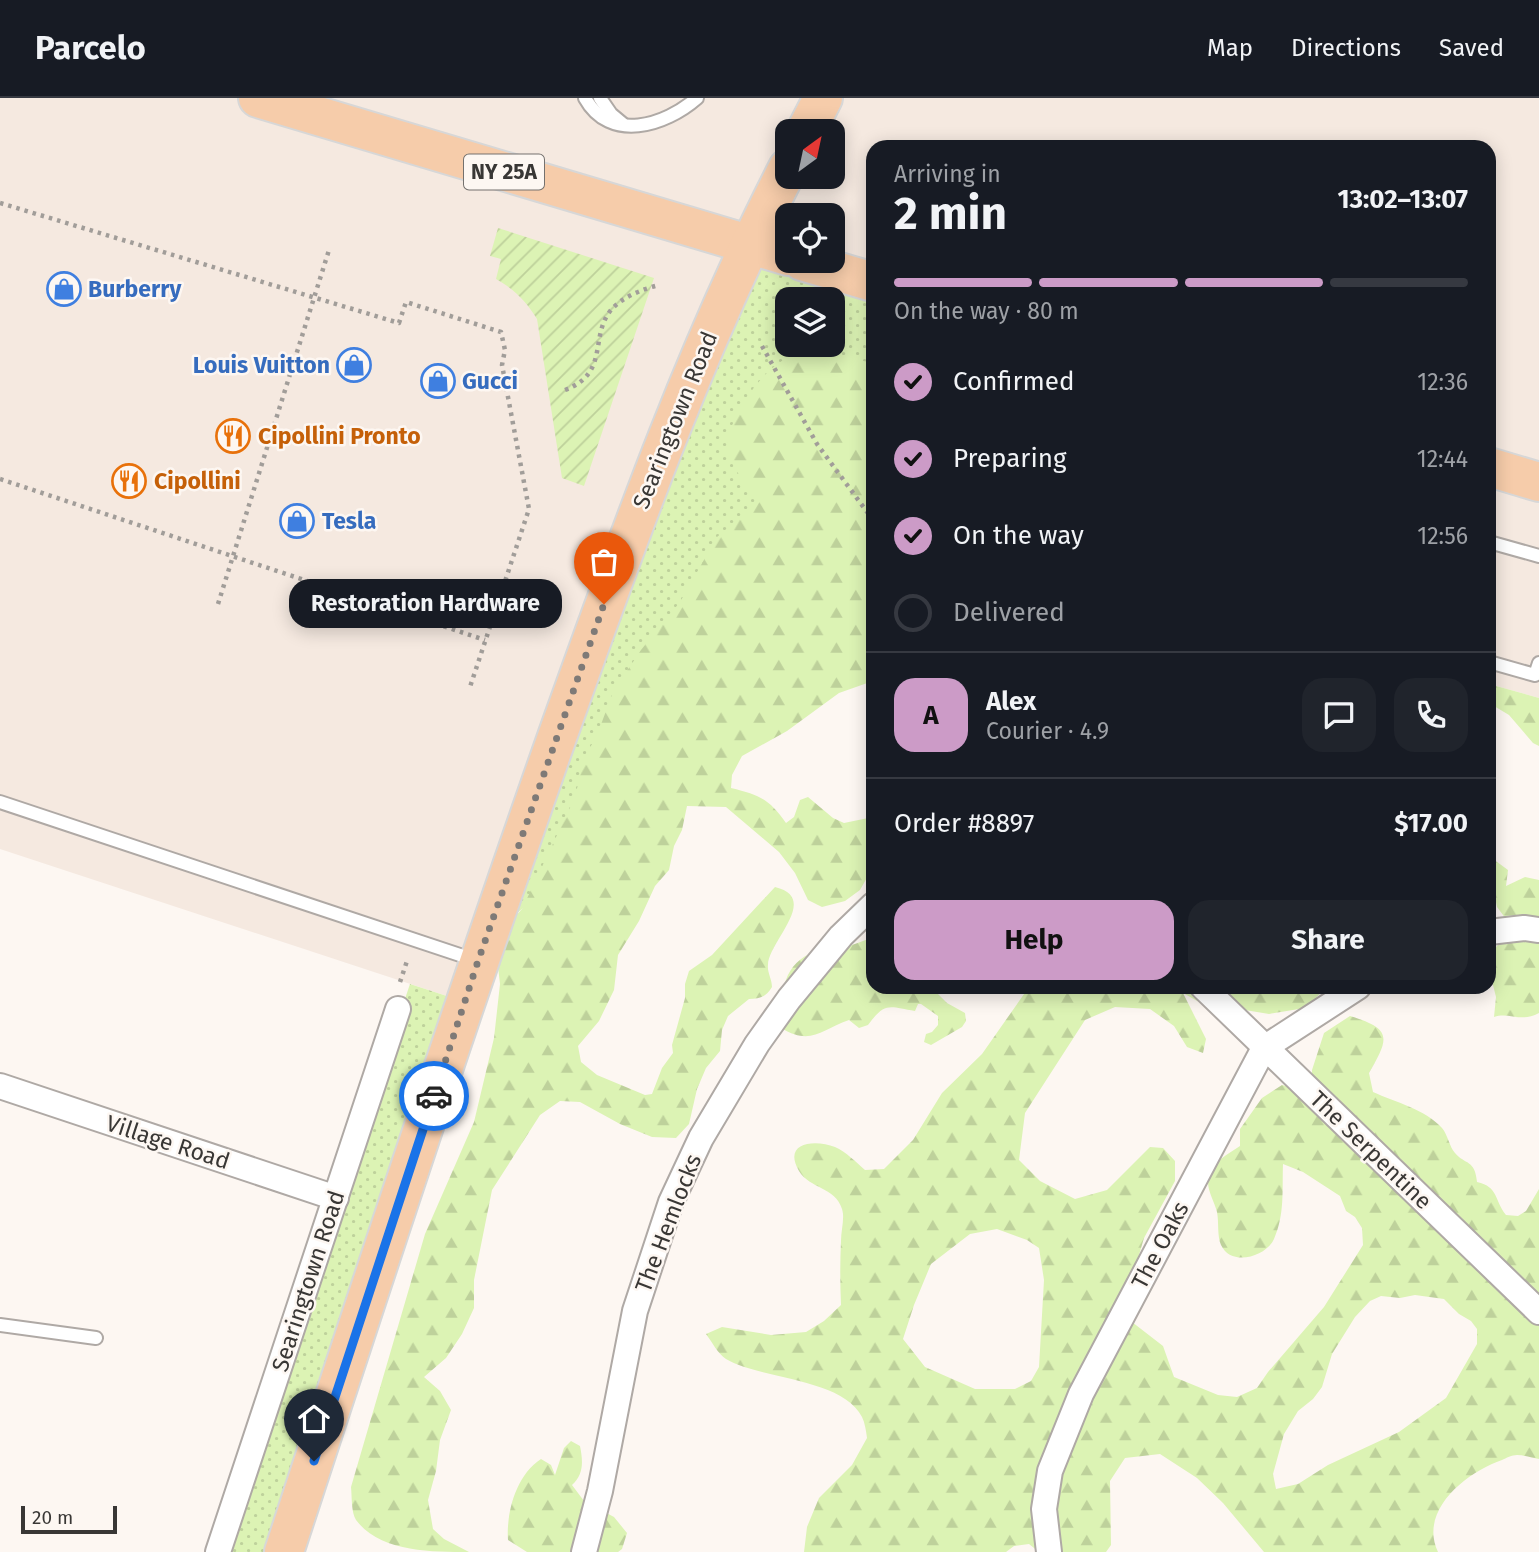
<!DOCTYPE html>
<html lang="en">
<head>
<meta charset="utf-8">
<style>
	:root { --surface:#171b24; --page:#20242c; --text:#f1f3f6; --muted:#9ea1a6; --line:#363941; --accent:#cc9bc7 }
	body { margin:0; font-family:"Fira Sans",sans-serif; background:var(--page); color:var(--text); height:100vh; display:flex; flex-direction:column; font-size:26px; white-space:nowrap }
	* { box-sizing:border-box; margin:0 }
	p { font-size:23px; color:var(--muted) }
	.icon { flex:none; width:38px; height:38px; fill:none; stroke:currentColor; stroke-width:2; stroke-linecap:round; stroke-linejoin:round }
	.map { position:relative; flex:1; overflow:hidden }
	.details { position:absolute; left:866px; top:42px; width:630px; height:854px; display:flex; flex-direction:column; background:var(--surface); border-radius:21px; box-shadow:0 4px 18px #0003 }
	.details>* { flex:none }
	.needle { width:46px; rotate:33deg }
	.fabs { position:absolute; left:775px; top:21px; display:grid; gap:14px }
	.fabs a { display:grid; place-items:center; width:70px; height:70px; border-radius:14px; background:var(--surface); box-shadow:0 4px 18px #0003; font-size:35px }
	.scale { position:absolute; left:21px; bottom:18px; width:96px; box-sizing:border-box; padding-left:7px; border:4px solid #393735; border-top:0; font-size:19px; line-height:24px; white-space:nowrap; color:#393735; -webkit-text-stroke:5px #fdf7f2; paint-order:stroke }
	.pin { position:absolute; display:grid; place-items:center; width:60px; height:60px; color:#fff; margin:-72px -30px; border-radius:50% 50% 50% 0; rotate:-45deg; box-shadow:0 0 7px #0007 }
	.pin .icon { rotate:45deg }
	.courier { position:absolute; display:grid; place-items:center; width:70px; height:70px; margin:-35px; border:5px solid #1a73e8; border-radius:50%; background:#fff; color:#222; box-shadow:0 2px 9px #0007 }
	.bubble { position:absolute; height:49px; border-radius:21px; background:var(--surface); box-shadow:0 4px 18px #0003; font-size:23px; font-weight:700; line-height:49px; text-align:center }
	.overview em { font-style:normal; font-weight:700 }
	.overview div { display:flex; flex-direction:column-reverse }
	.overview { display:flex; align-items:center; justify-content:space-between; height:119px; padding:0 28px }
	h1 { font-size:46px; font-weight:700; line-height:52px }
	.bar { display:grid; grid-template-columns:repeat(4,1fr); gap:10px 7px; align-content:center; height:84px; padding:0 28px }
	.bar i { height:9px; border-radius:5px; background:var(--line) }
	.bar .current { background:var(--accent) }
	.bar p { grid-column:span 4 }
	.line { display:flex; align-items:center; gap:18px; padding:0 28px; border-top:2px solid var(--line) }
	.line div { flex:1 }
	.round { display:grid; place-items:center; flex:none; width:74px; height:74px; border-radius:21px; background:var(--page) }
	ol { padding:0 28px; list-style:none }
	li { display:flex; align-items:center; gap:21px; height:77px }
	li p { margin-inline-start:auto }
	li .icon { padding:7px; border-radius:50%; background:var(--accent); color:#111; stroke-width:4 }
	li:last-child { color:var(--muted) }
	li i { width:38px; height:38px; border:4px solid var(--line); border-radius:50% }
	.cta { display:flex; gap:14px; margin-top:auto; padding:14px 28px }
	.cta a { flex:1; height:80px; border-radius:21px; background:var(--accent); color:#111; font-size:28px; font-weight:700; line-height:80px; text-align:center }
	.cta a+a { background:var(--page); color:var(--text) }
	header { display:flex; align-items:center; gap:42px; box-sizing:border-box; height:98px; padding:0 35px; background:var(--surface); border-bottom:2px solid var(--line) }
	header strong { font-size:33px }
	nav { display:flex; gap:38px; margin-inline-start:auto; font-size:24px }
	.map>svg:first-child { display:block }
</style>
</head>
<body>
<header>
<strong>Parcelo</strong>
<nav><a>Map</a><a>Directions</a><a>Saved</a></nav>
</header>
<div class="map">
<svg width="1539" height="1454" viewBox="0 0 1539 1454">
	<defs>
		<pattern id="grass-dots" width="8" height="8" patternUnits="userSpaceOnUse" patternTransform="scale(1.75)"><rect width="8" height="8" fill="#dcf3b4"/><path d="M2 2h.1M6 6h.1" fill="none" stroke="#bed19b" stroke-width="1.8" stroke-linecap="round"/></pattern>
		<pattern id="forest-firs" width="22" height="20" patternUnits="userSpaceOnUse" patternTransform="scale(1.75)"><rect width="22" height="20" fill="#dcf3b4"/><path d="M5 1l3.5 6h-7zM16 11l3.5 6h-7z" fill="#bed19b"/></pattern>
		<pattern id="garden-furrows" width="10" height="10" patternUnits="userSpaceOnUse" patternTransform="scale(1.75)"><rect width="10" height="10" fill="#dcf3b4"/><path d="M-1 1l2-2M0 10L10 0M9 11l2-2" fill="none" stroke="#bed19b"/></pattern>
	</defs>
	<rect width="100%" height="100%" fill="#fdf7f2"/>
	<!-- built -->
	<path fill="#f5e9e0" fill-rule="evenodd" d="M 0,0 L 1539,0 L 1539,600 L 1489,586 L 1489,49 L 873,49 L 873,184 L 833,163 L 833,117 L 788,117 L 787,158 L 465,904 L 0,751 ZM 788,33 L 833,33 L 833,79 L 788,79 Z"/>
	<!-- grass -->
	<g fill="url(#grass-dots)" fill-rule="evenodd">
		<path d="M 748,147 L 873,184 L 873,459 L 522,811 L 486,840 ZM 788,201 L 833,201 L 833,247 L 788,247 Z"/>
		<path d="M 410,886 L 462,903 L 279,1454 L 219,1454 Z"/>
	</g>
	<!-- forest -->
	<g fill="url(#forest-firs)" fill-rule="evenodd">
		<path d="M 826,255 L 873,265 L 873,583 L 839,595 L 787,633 L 742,658 L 732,677 L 731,690 C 760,697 769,701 786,725 L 794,719 L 800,702 L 808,699 L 833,720 L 844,725 L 873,719 L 873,769 L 860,792 L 845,803 L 822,809 L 808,802 L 795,775 L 779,754 L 726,709 L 687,708 L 682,732 L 674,748 L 669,772 L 655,788 L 639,823 L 618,857 L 614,892 L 599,923 L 578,948 L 581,964 L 597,977 L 645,997 L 652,996 L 662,970 L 673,955 L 672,947 L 685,900 L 685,886 L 689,873 L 712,857 L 775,789 C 821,800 768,844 768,867 C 767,874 772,881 772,889 C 766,899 760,901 749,901 L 728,918 L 722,932 L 720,953 L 706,970 L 697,991 L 689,1026 L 676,1040 L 652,1039 L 620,1026 L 580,1004 L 560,1003 L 540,1017 L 492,1092 L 474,1182 L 474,1210 L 462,1236 L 446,1260 L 424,1279 L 440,1293 L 451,1312 L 440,1342 L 436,1373 L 428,1402 L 433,1431 L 444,1441 L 469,1454 C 431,1454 380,1454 356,1422 C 351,1414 352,1399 351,1389 L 425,1136 L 474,1024 L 494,940 L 500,886 L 497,860 L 503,832 L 522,811 L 575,699 L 585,657 L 596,640 L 613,594 L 641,552 L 680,504 L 717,439 L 760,402 C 748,388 731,371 728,352 C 724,325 763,269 788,260 C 799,256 814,256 826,255 Z"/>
		<path d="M 1489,586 L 1539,600 L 1539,648 L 1533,645 L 1509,617 L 1489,605 Z"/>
		<path d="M 1489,758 L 1508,772 L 1506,788 L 1525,779 L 1539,782 L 1539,915 C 1520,925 1510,914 1494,919 L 1496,899 L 1489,871 L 1496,849 L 1504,841 L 1509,825 L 1497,809 L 1496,804 L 1489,808 Z"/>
		<path d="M 871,840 L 873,842 L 871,862 L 873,862 L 873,889 L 931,889 L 947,905 L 965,915 L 966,923 L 962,929 L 931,947 L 924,944 L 926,936 L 932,934 L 938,927 L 938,918 L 921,906 L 918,906 L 915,913 C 888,908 885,904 868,927 L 859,930 L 849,922 C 821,932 811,948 781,930 C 781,894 781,862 823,851 C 830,849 838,851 845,849 C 853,847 862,843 871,840 Z"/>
		<path d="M 1029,889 L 1327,889 L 1305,910 L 1269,916 L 1233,910 L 1208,909 L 1183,895 L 1206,941 L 1203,955 L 1187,949 L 1174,928 L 1150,911 L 1115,909 L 1085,922 L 1025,1015 L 1019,1062 L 1040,1083 L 1075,1101 L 1107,1092 L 1150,1049 L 1163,1050 L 1175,1063 L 1175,1083 L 1144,1140 L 1119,1225 L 1132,1224 L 1163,1248 L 1174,1279 L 1218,1297 L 1237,1299 L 1257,1290 L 1268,1274 L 1324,1209 L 1363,1147 L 1362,1130 L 1355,1119 L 1346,1113 L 1340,1098 L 1303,1074 L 1283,1066 C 1282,1092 1285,1116 1274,1141 C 1266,1159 1231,1169 1221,1147 C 1217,1138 1219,1124 1217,1114 C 1214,1102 1205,1090 1209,1077 C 1214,1063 1228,1056 1240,1048 L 1240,1031 L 1262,1000 L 1282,987 L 1312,995 L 1312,972 L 1324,935 L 1350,918 C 1393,931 1389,940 1369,975 L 1373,994 C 1395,1004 1425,1011 1442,1030 C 1448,1037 1449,1048 1455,1055 C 1465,1067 1475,1061 1477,1084 C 1499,1089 1494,1102 1506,1117 L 1518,1118 L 1526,1113 L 1539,1091 L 1539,1361 C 1532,1360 1524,1357 1517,1357 C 1512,1357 1506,1360 1502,1362 C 1467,1374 1418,1412 1438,1454 L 1264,1454 L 1223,1405 L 1197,1380 L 1160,1356 L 1125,1360 L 1110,1383 L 1111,1447 L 1106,1454 L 1039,1454 L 1029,1446 L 1014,1448 L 1006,1454 L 804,1454 L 807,1429 L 819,1400 L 852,1367 L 867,1340 C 866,1333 865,1325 862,1319 C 843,1280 759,1281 726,1261 C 718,1256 712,1244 706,1236 L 722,1229 L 771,1237 L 806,1234 L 824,1223 L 841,1207 C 840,1185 840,1164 841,1143 C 841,1132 845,1120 842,1111 C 835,1089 810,1091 799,1073 C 782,1044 815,1041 835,1049 C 846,1054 856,1064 865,1072 L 884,1071 L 913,1042 L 942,995 L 982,956 ZM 997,1131 L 1027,1142 L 1039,1150 L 1044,1182 L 1039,1269 L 1031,1283 L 1015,1291 L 975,1291 L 925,1269 L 903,1241 L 914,1207 L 931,1166 L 970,1136 ZM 1415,1197 L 1444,1201 L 1459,1216 L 1471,1223 L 1477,1231 L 1477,1246 L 1446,1300 L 1399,1334 L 1328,1367 L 1298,1386 L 1276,1391 L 1273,1376 L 1284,1336 L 1298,1313 L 1313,1301 L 1322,1289 L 1332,1256 L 1355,1219 L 1370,1203 L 1381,1198 L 1400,1200 Z"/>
		<path d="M 571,1343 L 580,1348 C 583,1363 584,1376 572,1387 L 584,1403 L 614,1419 L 627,1435 L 622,1451 L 618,1454 L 527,1454 L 508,1442 C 506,1415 516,1377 541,1361 L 551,1367 L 555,1377 L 564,1350 Z"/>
	</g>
	<!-- garden -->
	<path fill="url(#garden-furrows)" d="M 498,130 L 654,180 L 584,388 L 562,380 L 537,221 C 526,203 515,192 496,181 L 501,161 L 490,158 Z"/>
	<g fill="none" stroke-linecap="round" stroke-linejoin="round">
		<!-- lane casing -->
		<g stroke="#afa9a5" stroke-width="16">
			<g id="lane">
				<path d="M 585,0 C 610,45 665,28 697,0"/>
				<path d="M 600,0 L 611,16 L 623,26"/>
				<path d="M 1489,444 L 1539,458"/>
				<path d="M 1489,564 L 1535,577 L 1539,565"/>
				<path d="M 0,704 L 475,862"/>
				<path d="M 0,1227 L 96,1240"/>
			</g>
		</g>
		<!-- street casing -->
		<g stroke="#afa9a5" stroke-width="28">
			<g id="street">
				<path d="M 1489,834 L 1524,830 L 1539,832"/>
				<path d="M 1203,889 L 1539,1214"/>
				<path d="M 0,988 L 336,1100"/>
				<path d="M 218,1454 L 398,911"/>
				<path d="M 584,1454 L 600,1393 L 635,1213 L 671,1104 L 701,1040 L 757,946 L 789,901 L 841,838 L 873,807"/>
				<path d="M 1049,1454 L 1044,1411 L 1050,1373 L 1081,1296 L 1264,950 L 1358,889"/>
			</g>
		</g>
		<!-- primary casing -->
		<g stroke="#d7d7d7" stroke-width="42">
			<g id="primary">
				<path d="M 258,0 L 788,158"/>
				<path d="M 806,33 L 823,0"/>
				<path d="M 802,163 L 873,184"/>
				<path d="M 1489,369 L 1539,384"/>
				<path d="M 284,1454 C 373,1181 462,909 557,639 C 626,446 694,252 788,70"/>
			</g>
		</g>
		<!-- path -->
		<g stroke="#a19d99" stroke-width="4.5" stroke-dasharray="3.5 5" stroke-linecap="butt">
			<path d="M 0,105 L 399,225 L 406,204 L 501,234 L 505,252 L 502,267 L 529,411 L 470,589"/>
			<path d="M 762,248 L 817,346 L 873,422"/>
			<path d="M 565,292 C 610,275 589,239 611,212 C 622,199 643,191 659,187"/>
			<path d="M 0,381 L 485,542"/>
			<path d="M 218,506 L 329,152"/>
			<path d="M 400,884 L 407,863"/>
		</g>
		<!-- lane -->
		<use href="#lane" stroke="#fff" stroke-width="12"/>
		<!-- street -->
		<use href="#street" stroke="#fff" stroke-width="24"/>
		<!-- primary -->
		<use href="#primary" stroke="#f6ccaa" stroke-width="38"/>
	</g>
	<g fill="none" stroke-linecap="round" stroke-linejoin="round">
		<!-- done -->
		<path stroke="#7e7a77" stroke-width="7" stroke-dasharray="0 12.6" d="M 434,998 L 478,863 L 604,506"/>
		<!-- route -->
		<path stroke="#1a73e8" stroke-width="9" d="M 314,1363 L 434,998"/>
	</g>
	<!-- icons -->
	<defs>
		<g id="shop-ring" transform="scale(1.75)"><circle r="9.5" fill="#fdf7f2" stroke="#3f7fe0" stroke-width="1.5"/><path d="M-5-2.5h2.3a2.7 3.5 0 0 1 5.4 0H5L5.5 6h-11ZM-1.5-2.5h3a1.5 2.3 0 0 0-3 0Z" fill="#3f7fe0"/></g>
		<g id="restaurant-ring" transform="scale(1.75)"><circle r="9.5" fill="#fdf7f2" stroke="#e8710a" stroke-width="1.5"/><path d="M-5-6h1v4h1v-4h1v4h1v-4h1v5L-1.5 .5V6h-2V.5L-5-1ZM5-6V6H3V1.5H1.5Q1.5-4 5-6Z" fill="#e8710a"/></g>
	</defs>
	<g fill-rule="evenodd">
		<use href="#shop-ring" x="64" y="191"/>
		<use href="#shop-ring" x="354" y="267"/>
		<use href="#shop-ring" x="438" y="283"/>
		<use href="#restaurant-ring" x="233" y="338"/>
		<use href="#restaurant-ring" x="129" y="383"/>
		<use href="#shop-ring" x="297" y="423"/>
	</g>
	<g text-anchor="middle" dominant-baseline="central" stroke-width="5" stroke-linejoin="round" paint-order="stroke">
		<!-- shield labels -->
		<rect fill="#fdf7f2" stroke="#74716e" stroke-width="2" x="464" y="56.5" width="80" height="35" rx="5"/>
		<g font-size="21" font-weight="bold" fill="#393735">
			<text x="504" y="74">NY 25A</text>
		</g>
		<!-- shop labels -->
		<g font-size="23" font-weight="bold" fill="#366cbe" stroke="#fdf7f2" text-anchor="start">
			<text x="88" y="191">Burberry</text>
			<text x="330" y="267" text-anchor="end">Louis Vuitton</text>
			<text x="462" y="283">Gucci</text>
			<text x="322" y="423">Tesla</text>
		</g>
		<!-- street labels -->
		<g font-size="23" fill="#393735" stroke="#fdf7f2">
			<text transform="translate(675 322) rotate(-68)">Searingtown Road</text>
			<text transform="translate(168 1044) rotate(18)">Village Road</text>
			<text transform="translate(1371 1052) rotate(44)">The Serpentine</text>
			<text transform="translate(668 1125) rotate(-69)">The Hemlocks</text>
			<text transform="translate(1160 1147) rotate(-62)">The Oaks</text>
			<text transform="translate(308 1183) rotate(-72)">Searingtown Road</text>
		</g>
		<!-- food labels -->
		<g font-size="23" font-weight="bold" fill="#c56008" stroke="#fdf7f2" text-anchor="start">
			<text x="258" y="338">Cipollini Pronto</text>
			<text x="154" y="383">Cipollini</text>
		</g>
	</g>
</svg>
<div class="fabs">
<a><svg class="needle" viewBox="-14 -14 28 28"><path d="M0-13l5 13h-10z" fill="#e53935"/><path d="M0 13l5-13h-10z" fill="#9ea1a6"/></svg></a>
<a><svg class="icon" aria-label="locate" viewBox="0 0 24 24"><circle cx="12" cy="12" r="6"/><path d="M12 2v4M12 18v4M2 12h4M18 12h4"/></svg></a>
<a><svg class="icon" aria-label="layers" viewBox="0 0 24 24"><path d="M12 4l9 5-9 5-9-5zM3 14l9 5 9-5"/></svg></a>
</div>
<div class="scale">20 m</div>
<div class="pin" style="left:604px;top:506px;background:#ea580c"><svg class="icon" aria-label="bag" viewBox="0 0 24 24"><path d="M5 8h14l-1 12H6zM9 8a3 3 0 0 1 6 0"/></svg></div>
<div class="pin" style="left:314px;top:1363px;background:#1f2937"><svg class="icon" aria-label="home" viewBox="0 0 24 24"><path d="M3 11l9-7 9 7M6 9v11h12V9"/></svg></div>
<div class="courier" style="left:434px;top:998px"><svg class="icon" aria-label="car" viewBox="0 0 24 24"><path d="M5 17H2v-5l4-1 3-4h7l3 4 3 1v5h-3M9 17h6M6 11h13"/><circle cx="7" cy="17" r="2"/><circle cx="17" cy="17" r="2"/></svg></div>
<div class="bubble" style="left:289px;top:481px;width:273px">Restoration Hardware</div>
<section class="details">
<div class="overview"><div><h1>2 min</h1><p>Arriving in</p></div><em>13:02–13:07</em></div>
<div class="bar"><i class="current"></i><i class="current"></i><i class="current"></i><i></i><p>On the way · 80 m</p></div>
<ol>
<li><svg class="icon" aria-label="check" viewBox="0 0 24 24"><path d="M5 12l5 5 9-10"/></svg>Confirmed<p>12:36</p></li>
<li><svg class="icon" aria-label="check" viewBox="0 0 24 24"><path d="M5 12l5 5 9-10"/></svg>Preparing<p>12:44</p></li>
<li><svg class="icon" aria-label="check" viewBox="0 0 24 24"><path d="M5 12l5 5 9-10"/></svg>On the way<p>12:56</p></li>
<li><i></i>Delivered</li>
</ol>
<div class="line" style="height:126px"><b class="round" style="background:var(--accent);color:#111">A</b><div><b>Alex</b><p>Courier · 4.9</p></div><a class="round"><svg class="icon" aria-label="chat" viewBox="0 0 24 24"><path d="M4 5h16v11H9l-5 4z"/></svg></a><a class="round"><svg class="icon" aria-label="phone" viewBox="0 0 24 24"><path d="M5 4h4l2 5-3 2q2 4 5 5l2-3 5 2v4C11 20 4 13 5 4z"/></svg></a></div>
<div class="line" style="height:91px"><div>Order #8897</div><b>$17.00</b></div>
<div class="cta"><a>Help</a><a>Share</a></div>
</section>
</div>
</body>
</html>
